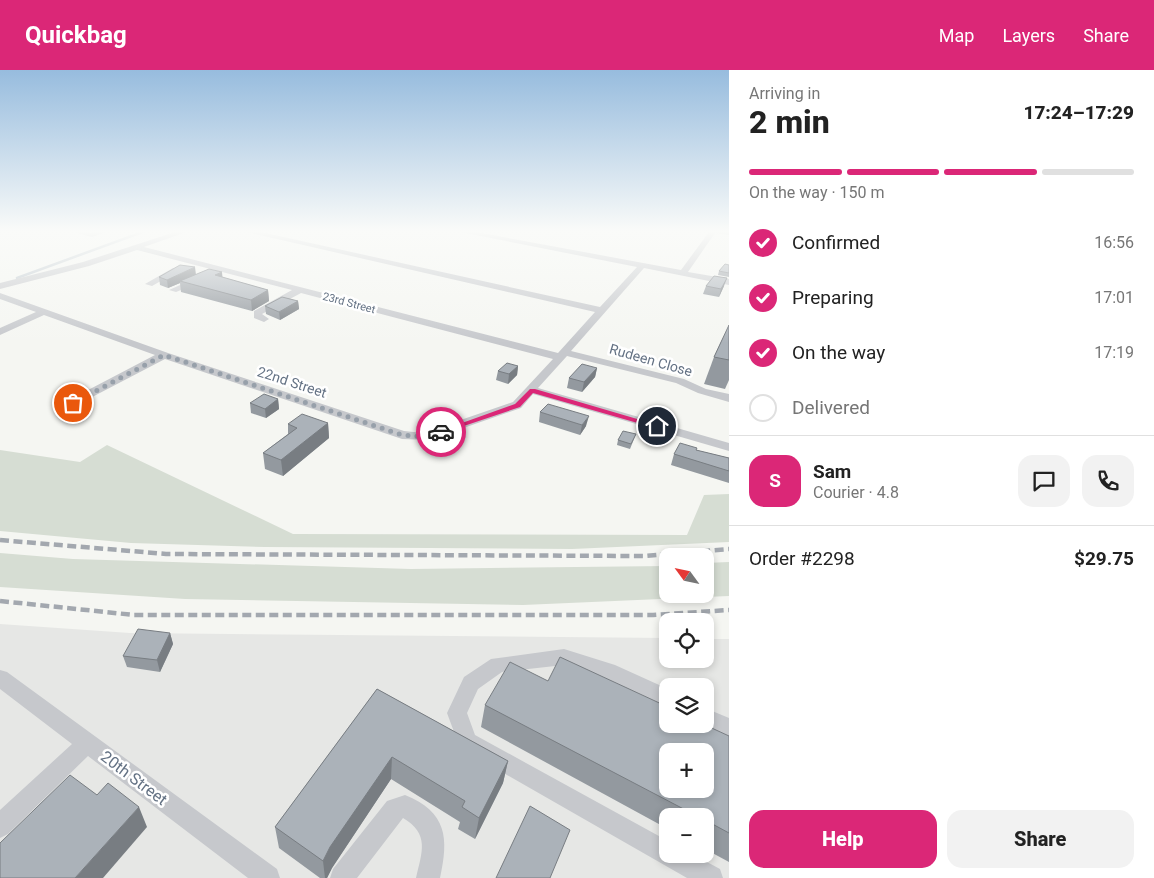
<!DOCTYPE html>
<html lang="en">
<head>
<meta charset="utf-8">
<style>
	:root { --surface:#fff; --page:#f2f2f2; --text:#222; --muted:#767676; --line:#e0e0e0; --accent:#db2777 }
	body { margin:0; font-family:Roboto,sans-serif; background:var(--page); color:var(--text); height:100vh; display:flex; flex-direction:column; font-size:19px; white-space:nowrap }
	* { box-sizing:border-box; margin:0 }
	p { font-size:16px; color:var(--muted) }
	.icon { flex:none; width:28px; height:28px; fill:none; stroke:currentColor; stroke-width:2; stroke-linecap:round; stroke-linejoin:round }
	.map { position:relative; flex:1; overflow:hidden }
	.drawer { display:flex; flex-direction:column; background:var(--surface); width:425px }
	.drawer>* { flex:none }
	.needle { width:32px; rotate:303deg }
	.buttons { position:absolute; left:659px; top:478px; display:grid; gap:10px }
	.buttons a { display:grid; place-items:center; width:55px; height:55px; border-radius:10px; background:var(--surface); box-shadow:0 2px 8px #0003; font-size:25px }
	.pin { position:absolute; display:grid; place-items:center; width:42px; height:42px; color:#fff; margin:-21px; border:2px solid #fff; border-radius:50%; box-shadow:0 1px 5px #0007 }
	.courier { position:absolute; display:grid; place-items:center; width:50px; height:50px; margin:-25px; border:4px solid #db2777; border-radius:50%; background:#fff; color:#222; box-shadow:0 1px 6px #0007 }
	.summary em { font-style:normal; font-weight:800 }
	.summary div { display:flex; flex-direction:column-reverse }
	.summary { display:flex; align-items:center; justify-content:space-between; height:85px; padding:0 20px }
	h1 { font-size:32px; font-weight:800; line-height:38px }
	.bar { display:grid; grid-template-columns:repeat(4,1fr); gap:8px 5px; align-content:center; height:60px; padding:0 20px }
	.bar i { height:6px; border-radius:4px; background:var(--line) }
	.bar .selected { background:var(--accent) }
	.bar p { grid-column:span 4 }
	.line { display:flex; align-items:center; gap:12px; padding:0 20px; border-top:1px solid var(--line) }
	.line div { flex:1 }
	.round { display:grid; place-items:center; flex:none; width:52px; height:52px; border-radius:15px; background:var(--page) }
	ol { padding:0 20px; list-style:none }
	li { display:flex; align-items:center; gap:15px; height:55px }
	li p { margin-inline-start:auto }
	li .icon { padding:5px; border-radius:50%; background:var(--accent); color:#fff; stroke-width:4 }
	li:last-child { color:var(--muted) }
	li i { width:28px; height:28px; border:2px solid var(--line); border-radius:50% }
	.button { display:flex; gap:10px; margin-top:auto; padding:10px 20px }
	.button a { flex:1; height:58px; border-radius:15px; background:var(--accent); color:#fff; font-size:20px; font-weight:800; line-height:58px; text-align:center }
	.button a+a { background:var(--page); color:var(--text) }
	header { display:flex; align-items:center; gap:30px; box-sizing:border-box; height:70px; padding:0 25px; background:var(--accent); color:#fff }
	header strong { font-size:24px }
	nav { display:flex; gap:28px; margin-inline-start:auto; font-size:18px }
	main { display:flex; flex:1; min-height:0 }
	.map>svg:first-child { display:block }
</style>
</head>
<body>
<header>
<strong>Quickbag</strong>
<nav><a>Map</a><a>Layers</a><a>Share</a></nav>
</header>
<main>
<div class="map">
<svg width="729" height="808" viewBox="0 0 729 808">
	<rect width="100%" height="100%" fill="#f5f6f2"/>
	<!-- built -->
	<path fill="#e6e7e5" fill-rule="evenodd" d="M 0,554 L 130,563 L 667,568 L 668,589 L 705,589 L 705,569 L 729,569 L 729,808 L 0,808 ZM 668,616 L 705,616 L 705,654 L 668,654 ZM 668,681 L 705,681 L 705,719 L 668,719 ZM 668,746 L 705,746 L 705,784 L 668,784 Z"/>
	<!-- green -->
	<g fill="#d6ddd3">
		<path d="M 107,375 L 293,464 L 687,465 L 704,425 L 729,424 L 729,472 L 572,479 L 265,477 L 131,473 L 0,461 L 0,380 L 80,392 Z"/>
		<path d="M 0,483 L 73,489 L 411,499 L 667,496 L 668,524 L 705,524 L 705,493 L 729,492 L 729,526 L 523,535 L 185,529 L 0,517 Z"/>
	</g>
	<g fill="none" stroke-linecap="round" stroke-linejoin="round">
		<!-- stream -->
		<path stroke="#bec7ce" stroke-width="2.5" d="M 17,208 L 148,160"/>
		<!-- minor -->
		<g fill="#c6c8cc" fill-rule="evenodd">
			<path d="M 67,160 L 92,163 L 112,160 L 92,167 Z"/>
			<path d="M 181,160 L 192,160 L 144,177 L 558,283 L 595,242 L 238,160 L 252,160 L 600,237 L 637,197 L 450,160 L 465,160 L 681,200 L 709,162 L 706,160 L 729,161 L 729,165 L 715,163 L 688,202 L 729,209 L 729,215 L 644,198 L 571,281 L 684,309 L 706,319 L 729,324 L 729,332 L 698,323 L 676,313 L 567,286 L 538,318 L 729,373 L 729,381 L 533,324 L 521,338 L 429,370 L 402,369 L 165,289 L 73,337 L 67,333 L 69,330 L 155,285 L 44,245 L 0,265 L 0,258 L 36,242 L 0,229 L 0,223 L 168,283 L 404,361 L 423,363 L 513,332 L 553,289 L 301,223 L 262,244 L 269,249 L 264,252 L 254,248 L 254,241 L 292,220 L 137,180 L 89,196 L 0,219 L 0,213 L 83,192 Z"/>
			<path d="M 173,198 L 180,200 L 152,216 L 145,214 Z"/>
			<path d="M 198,207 L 202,210 L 201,212 L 176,222 L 169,220 Z"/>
			<path d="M 564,579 L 615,595 L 668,619 L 668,637 L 602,607 L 564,595 L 502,602 L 478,619 L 467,643 L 475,665 L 668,771 L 668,784 L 692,784 L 720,799 L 723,808 L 687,808 L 460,678 L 447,643 L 464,607 L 491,589 Z"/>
			<path d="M 0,600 L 7,602 L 277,799 L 280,808 L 248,808 L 88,686 L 8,764 L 0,768 L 0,740 L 72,674 L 0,619 Z"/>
			<path d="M 705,638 L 729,648 L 729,667 L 699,654 L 705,654 Z"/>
			<path d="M 405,725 C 447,742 449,768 440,808 L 416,808 C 422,782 430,764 403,748 L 357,808 L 330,808 L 333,799 L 387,731 Z"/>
		</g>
		<!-- rail -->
		<g stroke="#a3a8af" stroke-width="4.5" stroke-dasharray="9 4.5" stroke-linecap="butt">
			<path d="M 0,470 L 166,484 L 643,486 L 729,479"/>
			<path d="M 0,531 L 134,545 L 653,545 L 729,540"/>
		</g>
	</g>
	<!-- wall -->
	<g fill="#93999f">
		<path d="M 729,195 L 729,207 L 718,205 L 719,201 Z"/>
		<path d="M 196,204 L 223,208 L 268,220 L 269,231 L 252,241 L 181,222 L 180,213 L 168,218 L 160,215 L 159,207 Z"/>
		<path d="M 706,216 L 724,216 L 719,227 L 703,224 Z"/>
		<path d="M 298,231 L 299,239 L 280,250 L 266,244 L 265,236 Z"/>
		<path d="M 729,255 L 729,310 L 725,319 L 704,314 L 714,287 Z"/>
		<path d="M 518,296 L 517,305 L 508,314 L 496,310 L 498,301 Z"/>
		<path d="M 597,298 L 595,307 L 582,322 L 567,318 L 569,308 Z"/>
		<path d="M 278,329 L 279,339 L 266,348 L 251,343 L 250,333 Z"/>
		<path d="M 540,342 L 586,356 L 580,365 L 539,352 Z"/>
		<path d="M 328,353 L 329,368 L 283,406 L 265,399 L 263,383 L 288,364 L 288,354 Z"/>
		<path d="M 636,364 L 630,379 L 617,375 L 618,370 Z"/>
		<path d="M 696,380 L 729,388 L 729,413 L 671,395 L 674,384 Z"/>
		<path d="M 170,563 L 173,574 L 160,602 L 127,597 L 123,586 Z"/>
		<path d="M 548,611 L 729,666 L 729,792 L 705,779 L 705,746 L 668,746 L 668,759 L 481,657 L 485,635 Z"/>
		<path d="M 377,619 L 508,691 L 503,713 L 475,769 L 458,759 L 460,752 L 391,709 L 332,798 L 327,808 L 320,808 L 279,778 L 275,757 Z"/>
	</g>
	<!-- shaded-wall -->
	<g fill="#787d82">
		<path d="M 195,197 L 196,205 L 180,211 L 180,213 L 168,218 L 167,210 Z"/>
		<path d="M 222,202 L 223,213 L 215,205 Z"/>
		<path d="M 727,208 L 724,216 L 719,227 L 721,219 Z"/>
		<path d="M 268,220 L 269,231 L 252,241 L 251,230 Z"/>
		<path d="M 298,231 L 299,239 L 280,250 L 279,242 Z"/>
		<path d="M 518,296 L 517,305 L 508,314 L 509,304 Z"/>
		<path d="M 597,298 L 595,307 L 582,322 L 584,312 Z"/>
		<path d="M 278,329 L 279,339 L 266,348 L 265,339 Z"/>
		<path d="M 589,346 L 586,356 L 580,365 L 582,355 Z"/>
		<path d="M 328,353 L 329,368 L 283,406 L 281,390 Z"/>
		<path d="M 170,563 L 173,574 L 160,602 L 157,590 Z"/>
		<path d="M 392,687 L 391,709 L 332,798 L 327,808 L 325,808 L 323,791 L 330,777 Z"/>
		<path d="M 508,691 L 503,713 L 475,769 L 479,748 Z"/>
		<path d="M 139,737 L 147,757 L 103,808 L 75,808 Z"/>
	</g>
	<!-- building -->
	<g fill="#abb2b9" stroke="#787d82" fill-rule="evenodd">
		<path d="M 725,194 L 729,195 L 729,203 L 719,201 Z"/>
		<path d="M 180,195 L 195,197 L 167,210 L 159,207 Z"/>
		<path d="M 209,199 L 222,202 L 215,205 L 268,220 L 251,230 L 180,211 Z"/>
		<path d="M 714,206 L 727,208 L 721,219 L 706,216 Z"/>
		<path d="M 282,227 L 298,231 L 279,242 L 265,236 Z"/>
		<path d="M 729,255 L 729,290 L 714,287 Z"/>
		<path d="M 507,293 L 518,296 L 509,304 L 498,301 Z"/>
		<path d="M 582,294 L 597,298 L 584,312 L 569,308 Z"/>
		<path d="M 264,324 L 278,329 L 265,339 L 250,333 Z"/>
		<path d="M 548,334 L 589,346 L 582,355 L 540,342 Z"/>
		<path d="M 302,344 L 328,353 L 281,390 L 263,383 L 297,358 L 288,354 Z"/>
		<path d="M 623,361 L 636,364 L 631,374 L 618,370 Z"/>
		<path d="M 680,373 L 697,378 L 696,380 L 729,388 L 729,401 L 674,384 Z"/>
		<path d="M 138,559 L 170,563 L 157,590 L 123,586 Z"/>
		<path d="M 560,587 L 668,637 L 668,654 L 703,654 L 729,666 L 729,763 L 705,750 L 705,746 L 697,746 L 485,635 L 510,592 L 548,611 ZM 668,681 L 705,681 L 705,719 L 668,719 Z"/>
		<path d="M 377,619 L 508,691 L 479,748 L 462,737 L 465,731 L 392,687 L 330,777 L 323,791 L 275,757 Z"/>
		<path d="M 70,705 L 97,725 L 108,713 L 139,737 L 75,808 L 0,808 L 0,773 Z"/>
		<path d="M 530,736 L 570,760 L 550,808 L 496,808 Z"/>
	</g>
	<!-- sky -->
	<linearGradient id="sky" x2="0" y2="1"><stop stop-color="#97bcde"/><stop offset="0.59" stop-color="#fafbf9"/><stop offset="1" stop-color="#fafbf9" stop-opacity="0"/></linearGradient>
	<rect width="729" height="273" fill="url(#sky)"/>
	<!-- route -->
	<path fill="#db2777" d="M 530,319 L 535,319 L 661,356 L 655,358 L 533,323 L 520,337 L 443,363 L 437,362 L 515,334 Z"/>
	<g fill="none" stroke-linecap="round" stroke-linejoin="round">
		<!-- done -->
		<path stroke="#97a0aa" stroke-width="5" stroke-dasharray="0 9" d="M 73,333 L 164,285 L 402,365 L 424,367 L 441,362"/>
	</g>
	<g text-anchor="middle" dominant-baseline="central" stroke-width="5" stroke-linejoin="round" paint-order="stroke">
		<!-- far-street labels -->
		<g font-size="11" fill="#647284" stroke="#fff">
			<text transform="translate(349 233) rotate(15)">23rd Street</text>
		</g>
		<!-- street labels -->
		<g font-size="14" fill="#647284" stroke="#fff">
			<text transform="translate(651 290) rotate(16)">Rudeen Close</text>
			<text transform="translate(292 312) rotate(18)">22nd Street</text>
		</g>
		<!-- near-street labels -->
		<g font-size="16" fill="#647284" stroke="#fff">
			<text transform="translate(134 708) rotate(37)">20th Street</text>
		</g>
	</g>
</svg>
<div class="buttons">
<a><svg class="needle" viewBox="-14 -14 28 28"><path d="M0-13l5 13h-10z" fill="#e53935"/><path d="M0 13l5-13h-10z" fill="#767676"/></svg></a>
<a><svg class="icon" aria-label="locate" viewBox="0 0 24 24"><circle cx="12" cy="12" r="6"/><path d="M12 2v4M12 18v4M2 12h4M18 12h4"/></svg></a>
<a><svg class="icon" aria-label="layers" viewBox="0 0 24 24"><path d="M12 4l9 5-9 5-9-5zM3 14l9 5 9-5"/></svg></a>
<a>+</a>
<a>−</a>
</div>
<div class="pin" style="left:73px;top:333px;background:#ea580c"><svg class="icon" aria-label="bag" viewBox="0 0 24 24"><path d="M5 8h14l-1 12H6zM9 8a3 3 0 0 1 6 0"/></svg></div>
<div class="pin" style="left:657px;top:356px;background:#1f2937"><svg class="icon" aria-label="home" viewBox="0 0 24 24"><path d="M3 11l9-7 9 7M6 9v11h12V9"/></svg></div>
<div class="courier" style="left:441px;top:362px"><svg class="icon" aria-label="car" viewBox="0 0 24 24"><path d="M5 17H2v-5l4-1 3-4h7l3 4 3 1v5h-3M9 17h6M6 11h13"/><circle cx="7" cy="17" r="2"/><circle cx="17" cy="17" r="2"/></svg></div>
</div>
<section class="drawer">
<div class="summary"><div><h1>2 min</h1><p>Arriving in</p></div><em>17:24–17:29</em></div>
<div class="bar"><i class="selected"></i><i class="selected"></i><i class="selected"></i><i></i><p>On the way · 150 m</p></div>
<ol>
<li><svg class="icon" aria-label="check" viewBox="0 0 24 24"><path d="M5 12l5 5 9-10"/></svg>Confirmed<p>16:56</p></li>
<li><svg class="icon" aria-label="check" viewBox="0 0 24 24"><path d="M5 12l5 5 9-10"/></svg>Preparing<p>17:01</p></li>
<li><svg class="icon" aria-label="check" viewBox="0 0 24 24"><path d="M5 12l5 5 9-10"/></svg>On the way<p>17:19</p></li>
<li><i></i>Delivered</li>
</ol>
<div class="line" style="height:90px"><b class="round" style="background:var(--accent);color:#fff">S</b><div><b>Sam</b><p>Courier · 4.8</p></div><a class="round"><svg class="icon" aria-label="chat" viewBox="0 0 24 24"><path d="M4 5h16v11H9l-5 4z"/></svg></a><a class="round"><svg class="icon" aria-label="phone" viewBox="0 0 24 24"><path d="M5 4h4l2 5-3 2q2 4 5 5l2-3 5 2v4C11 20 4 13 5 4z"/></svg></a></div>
<div class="line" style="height:65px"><div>Order #2298</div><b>$29.75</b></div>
<div class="button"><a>Help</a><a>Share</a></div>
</section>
</main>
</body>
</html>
